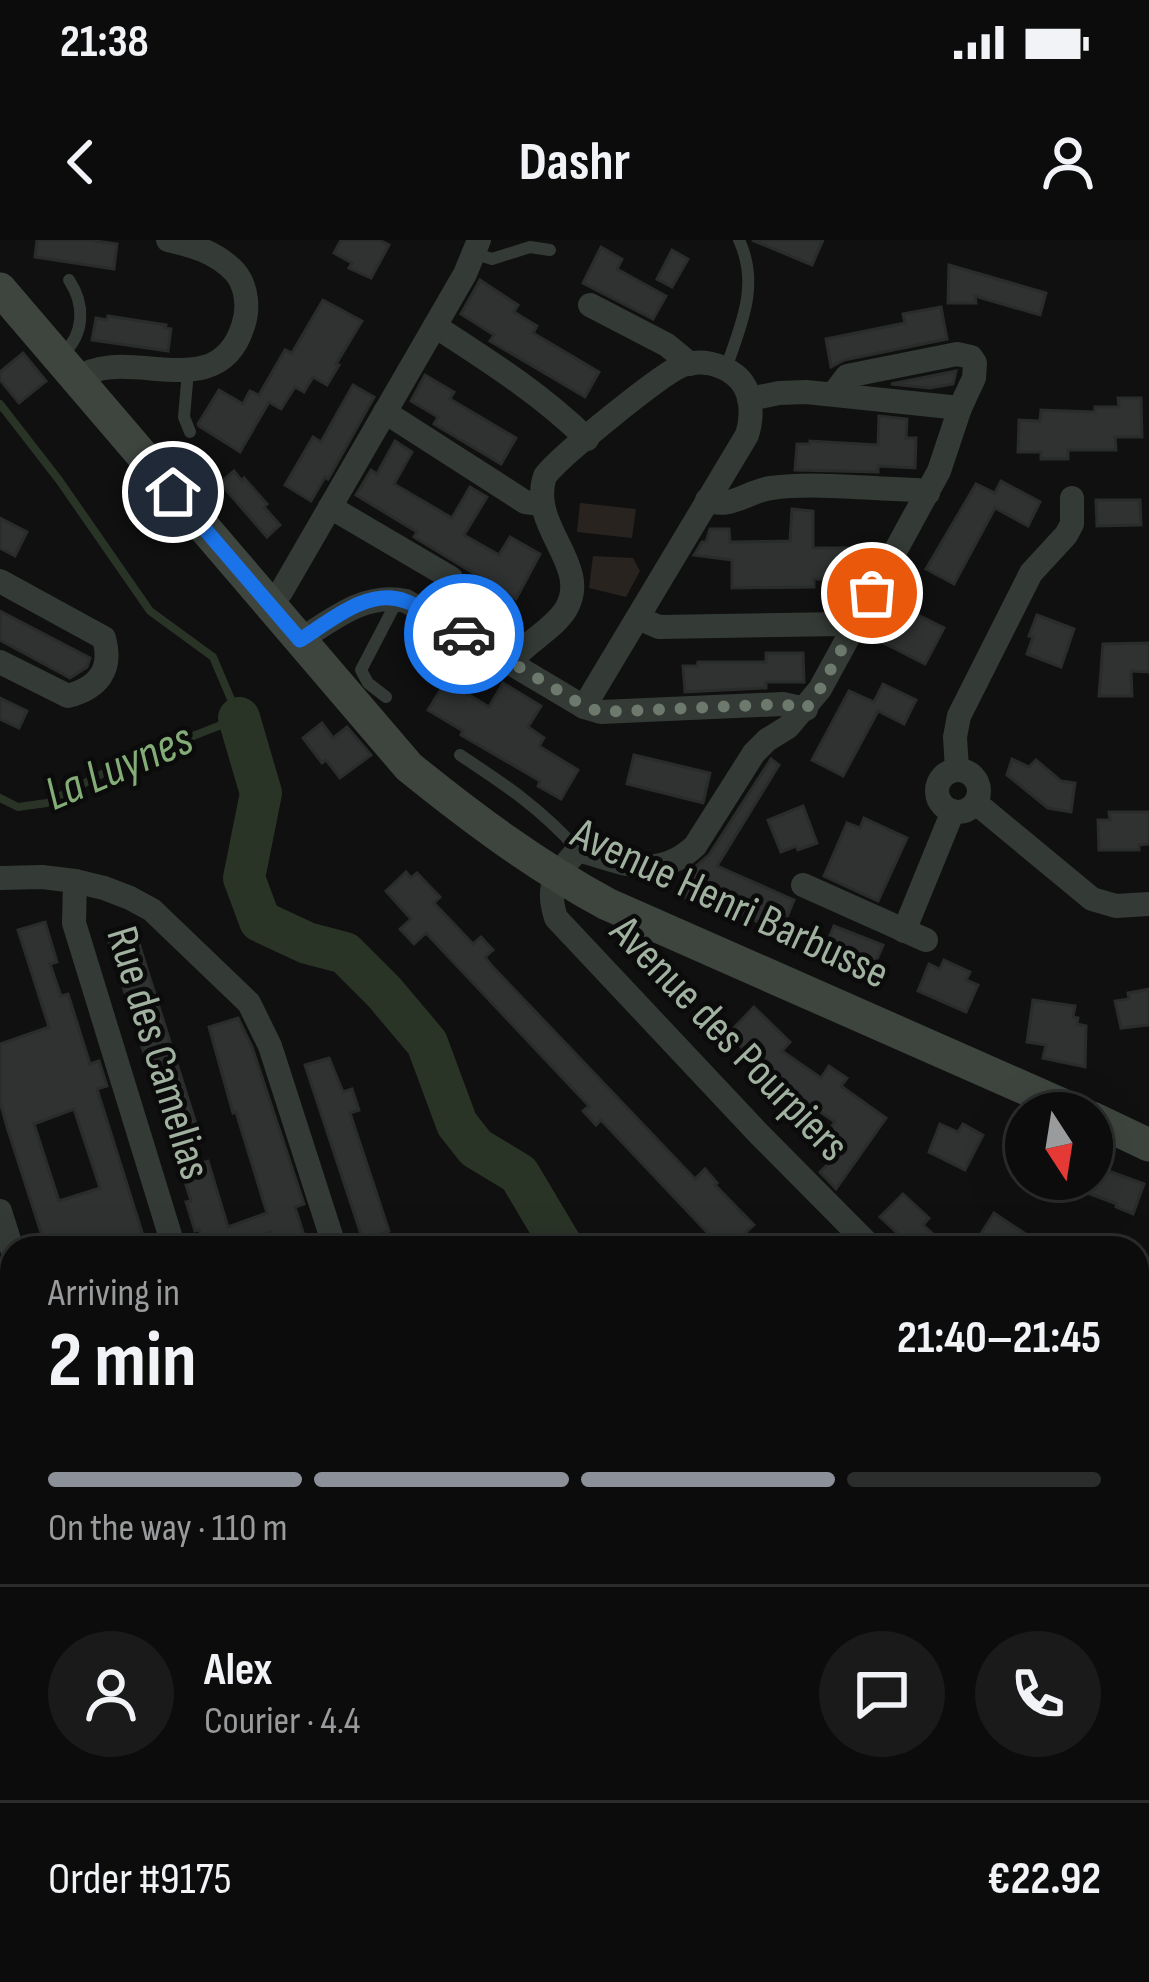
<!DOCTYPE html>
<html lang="en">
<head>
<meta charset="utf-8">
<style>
	:root { --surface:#0b0c0b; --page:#191a19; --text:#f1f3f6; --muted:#9a9b9d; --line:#2b2c2c; --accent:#8c9099 }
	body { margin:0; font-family:"Sofia Sans Condensed",sans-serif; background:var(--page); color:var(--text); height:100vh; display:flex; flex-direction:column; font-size:45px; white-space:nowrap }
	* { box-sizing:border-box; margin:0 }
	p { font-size:39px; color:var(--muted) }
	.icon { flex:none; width:66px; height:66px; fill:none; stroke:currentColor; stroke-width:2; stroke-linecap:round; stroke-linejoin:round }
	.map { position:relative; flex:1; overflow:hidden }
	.sheet { position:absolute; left:0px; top:996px; width:1149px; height:747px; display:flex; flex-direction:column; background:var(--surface); border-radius:36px 36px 0 0; box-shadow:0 12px 48px #0002,0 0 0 3px var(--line) }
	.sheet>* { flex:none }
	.needle { width:78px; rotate:168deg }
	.tools { position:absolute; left:1005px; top:852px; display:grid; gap:24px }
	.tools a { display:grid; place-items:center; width:108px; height:108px; border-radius:50%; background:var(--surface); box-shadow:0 12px 48px #0002,0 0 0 3px var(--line); font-size:60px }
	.pin { position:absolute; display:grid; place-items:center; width:102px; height:102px; color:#fff; margin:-51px; border:6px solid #fff; border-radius:50%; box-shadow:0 3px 12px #0007 }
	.courier { position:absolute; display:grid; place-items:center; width:120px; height:120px; margin:-60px; border:9px solid #1a73e8; border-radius:50%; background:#fff; color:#222; box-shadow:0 3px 15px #0007 }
	.headline em { font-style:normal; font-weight:700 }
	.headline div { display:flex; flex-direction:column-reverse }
	.headline { display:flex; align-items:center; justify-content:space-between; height:204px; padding:0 48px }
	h1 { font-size:78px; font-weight:700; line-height:90px }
	.bar { display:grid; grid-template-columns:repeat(4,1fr); gap:18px 12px; align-content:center; height:144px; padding:0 48px }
	.bar i { height:15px; border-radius:9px; background:var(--line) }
	.bar .on { background:var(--accent) }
	.bar p { grid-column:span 4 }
	.line { display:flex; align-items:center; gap:30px; padding:0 48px; border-top:3px solid var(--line) }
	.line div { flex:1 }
	.round { display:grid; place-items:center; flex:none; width:126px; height:126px; border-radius:63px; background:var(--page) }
	.status { display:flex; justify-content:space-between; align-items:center; height:84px; padding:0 60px; background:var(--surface); direction:ltr }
	.status svg { height:33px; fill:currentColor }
	header { display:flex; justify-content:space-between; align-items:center; height:156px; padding:0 48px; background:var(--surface); font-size:54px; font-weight:700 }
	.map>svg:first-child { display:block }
</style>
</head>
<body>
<div class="status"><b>21:38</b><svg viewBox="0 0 49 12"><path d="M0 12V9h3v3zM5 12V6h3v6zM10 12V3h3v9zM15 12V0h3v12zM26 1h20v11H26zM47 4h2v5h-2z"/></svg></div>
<header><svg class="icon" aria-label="back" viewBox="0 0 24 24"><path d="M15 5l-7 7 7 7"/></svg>Dashr<svg class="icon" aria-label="person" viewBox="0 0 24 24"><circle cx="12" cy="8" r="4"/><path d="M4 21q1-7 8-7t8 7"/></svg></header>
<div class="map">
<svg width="1149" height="1742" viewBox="0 0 1149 1742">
	<rect width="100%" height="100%" fill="#0f100f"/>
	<!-- green -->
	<g fill="#28231f">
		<path d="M 580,263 L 636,269 L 632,298 L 577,292 Z"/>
		<path d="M 593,316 L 633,318 L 640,331 L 626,357 L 589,348 Z"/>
	</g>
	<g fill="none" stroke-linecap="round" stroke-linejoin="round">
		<!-- stream -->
		<g stroke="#293326" stroke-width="8">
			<path d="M 0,164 L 59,240 L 150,371 L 213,417 L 239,478 L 119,525 L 47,563 L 18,567 L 0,558"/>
			<path d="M 1137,1282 L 1149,1275"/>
			<path d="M 739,1736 L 746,1731"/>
		</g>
		<!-- river -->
		<g stroke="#293326" stroke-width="42">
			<path d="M 239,478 L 261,553 L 244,638 L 260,681 L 307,703 L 345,713 L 384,752 L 427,803 L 457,884 L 476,908 L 519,934 L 563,1008"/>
			<path d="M 1125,1731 L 1128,1742"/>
		</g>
	</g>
	<!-- building -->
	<g fill="#2f3230" stroke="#292c2a" stroke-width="3" fill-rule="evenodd">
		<path d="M 37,0 L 89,0 L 117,4 L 114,29 L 35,17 Z"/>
		<path d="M 341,0 L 379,0 L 389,5 L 371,38 L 349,28 L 352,23 L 334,13 Z"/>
		<path d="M 752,0 L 823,0 L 812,25 Z"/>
		<path d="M 601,7 L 622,19 L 617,29 L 666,56 L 653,79 L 583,43 Z"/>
		<path d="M 672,10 L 688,19 L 672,47 L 657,39 Z"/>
		<path d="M 949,25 L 1046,53 L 1040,75 L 975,56 L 976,63 L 948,63 Z"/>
		<path d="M 480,40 L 518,65 L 514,72 L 537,86 L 533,93 L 599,132 L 585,157 L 490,101 L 494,95 L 461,74 Z"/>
		<path d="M 323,60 L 362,81 L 336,124 L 339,125 L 327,145 L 313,137 L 304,152 L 295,147 L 281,169 L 269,162 L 240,212 L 199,186 L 198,184 L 219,150 L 243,164 L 250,151 L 259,155 L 285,110 L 292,113 Z"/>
		<path d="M 941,67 L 947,99 L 844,120 L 831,127 L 826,99 L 905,83 L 903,74 Z"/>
		<path d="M 108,76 L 166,85 L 165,88 L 171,89 L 168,111 L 92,100 L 96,78 L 107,80 Z"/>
		<path d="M 23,113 L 46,141 L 19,163 L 0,140 L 0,132 Z"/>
		<path d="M 956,131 L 953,144 L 930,148 L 891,144 Z"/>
		<path d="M 425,135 L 454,152 L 450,159 L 516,198 L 501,224 L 434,184 L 438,177 L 411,161 Z"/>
		<path d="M 353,145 L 374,157 L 328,239 L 325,237 L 311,261 L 285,245 L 313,197 L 321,202 Z"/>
		<path d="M 1118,158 L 1141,158 L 1142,197 L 1115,197 L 1116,210 L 1068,210 L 1068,219 L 1041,219 L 1041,212 L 1018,212 L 1019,180 L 1040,181 L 1041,170 L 1095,172 L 1095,167 L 1119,167 Z"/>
		<path d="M 879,176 L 907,179 L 906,198 L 916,198 L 915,228 L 878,226 L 878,232 L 795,230 L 797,204 L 810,204 L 810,201 L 878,205 Z"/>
		<path d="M 395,201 L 412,212 L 394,244 L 452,278 L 470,247 L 487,257 L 464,295 L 499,315 L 510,297 L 540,314 L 516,359 L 414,297 L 417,292 L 356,255 L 371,230 L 377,234 Z"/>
		<path d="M 234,231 L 242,241 L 244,238 L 267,264 L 264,267 L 280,285 L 267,297 L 220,243 Z"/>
		<path d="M 1001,241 L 1040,262 L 1028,286 L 995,268 L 954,344 L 926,329 L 976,244 L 995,253 Z"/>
		<path d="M 1096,260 L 1140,260 L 1141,285 L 1097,286 Z"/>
		<path d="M 792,269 L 813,271 L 813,308 L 851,308 L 850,339 L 814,339 L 814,347 L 732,348 L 732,320 L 694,315 L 702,302 L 706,302 L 710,289 L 729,289 L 730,302 L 790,301 Z"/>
		<path d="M 0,278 L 27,292 L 15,316 L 0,308 Z"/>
		<path d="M 0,371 L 90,418 L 87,427 L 70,438 L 0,400 Z"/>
		<path d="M 898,371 L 916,380 L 918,375 L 944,388 L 925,424 L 882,402 Z"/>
		<path d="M 1037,375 L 1074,389 L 1061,427 L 1027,414 L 1033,397 L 1029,396 Z"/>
		<path d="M 1149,403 L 1149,432 L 1131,431 L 1132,456 L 1099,456 L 1103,404 Z"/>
		<path d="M 766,413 L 803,413 L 804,442 L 766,442 L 766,448 L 685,452 L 683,426 L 697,426 L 698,422 L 766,422 Z"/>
		<path d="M 446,441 L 489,467 L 503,443 L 541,466 L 528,487 L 544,498 L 539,506 L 578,530 L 561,559 L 538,546 L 540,541 L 461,495 L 463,491 L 428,470 Z"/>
		<path d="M 883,444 L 916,460 L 904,484 L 878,471 L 843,536 L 812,520 L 849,451 L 874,462 Z"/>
		<path d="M 0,458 L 27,471 L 19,488 L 0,479 Z"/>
		<path d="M 322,483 L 333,498 L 347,487 L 371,515 L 340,538 L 326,520 L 322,523 L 303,498 Z"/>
		<path d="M 634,515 L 710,533 L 703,563 L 627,544 Z"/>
		<path d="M 771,519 L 779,525 L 717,626 L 794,660 L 781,692 L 698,656 L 694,663 L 678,653 L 694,628 L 709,615 Z"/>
		<path d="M 1012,519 L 1029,527 L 1036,520 L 1061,541 L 1075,543 L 1071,572 L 1048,568 L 1007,535 Z"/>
		<path d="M 803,566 L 817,603 L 798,610 L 796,606 L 781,612 L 768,580 Z"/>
		<path d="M 1109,572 L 1149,572 L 1149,604 L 1139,605 L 1139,610 L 1099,610 L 1098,580 L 1110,580 Z"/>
		<path d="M 864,578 L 907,598 L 878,661 L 824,636 L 847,583 L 860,588 Z"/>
		<path d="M 406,632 L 411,638 L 417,633 L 440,657 L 434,663 L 473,704 L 481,697 L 493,710 L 485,717 L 491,725 L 695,939 L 705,929 L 717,943 L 715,945 L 754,985 L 745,993 L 759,1008 L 722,1008 L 601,880 L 596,885 L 583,871 L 589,866 L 426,693 L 414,704 L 400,689 L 411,679 L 386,651 Z"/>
		<path d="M 45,682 L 57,722 L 50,724 L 61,756 L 68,754 L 90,824 L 99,821 L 107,846 L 97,849 L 147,1008 L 118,1008 L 115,998 L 84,1008 L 46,1008 L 7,887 L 0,862 L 0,804 L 49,787 L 18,690 ZM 74,869 L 100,948 L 59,961 L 34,884 Z"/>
		<path d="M 834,686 L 883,705 L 872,731 L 824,710 Z"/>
		<path d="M 135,691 L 197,887 L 170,896 L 108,699 Z"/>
		<path d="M 944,720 L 970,732 L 966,740 L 978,745 L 966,772 L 918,751 L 929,724 L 940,729 Z"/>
		<path d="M 1149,749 L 1149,785 L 1121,788 L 1115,761 L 1129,759 L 1128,753 Z"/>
		<path d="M 1033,760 L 1075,766 L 1073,777 L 1078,778 L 1077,784 L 1086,786 L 1085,827 L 1043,818 L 1046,805 L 1027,802 Z"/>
		<path d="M 754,767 L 790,802 L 782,811 L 821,838 L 829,826 L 847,838 L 841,846 L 886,878 L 836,949 L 820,932 L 844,908 L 826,894 L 835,882 L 773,839 L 728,794 Z"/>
		<path d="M 238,778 L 252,807 L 304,964 L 295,967 L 308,1008 L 275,1008 L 270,992 L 234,1004 L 235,1008 L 205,1008 L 199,990 L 195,991 L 186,962 L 191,961 L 181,929 L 208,921 L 228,987 L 267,973 L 236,872 L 233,873 L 209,787 Z"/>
		<path d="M 329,818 L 343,852 L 352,849 L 359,870 L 350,873 L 389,991 L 363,1000 L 305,825 Z"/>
		<path d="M 940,884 L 958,892 L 963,884 L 983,895 L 965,930 L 929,912 Z"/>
		<path d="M 1092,925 L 1144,944 L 1133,974 L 1116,967 L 1117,964 L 1055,941 L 1056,939 L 1092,939 Z"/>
		<path d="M 903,954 L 929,978 L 923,985 L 932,993 L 918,1007 L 910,999 L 907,1002 L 880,977 Z"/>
		<path d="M 994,973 L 1027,995 L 1018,1008 L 972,1008 Z"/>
	</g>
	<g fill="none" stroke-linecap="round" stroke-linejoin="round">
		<!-- service -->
		<g stroke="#343a35" stroke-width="12">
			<path d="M 473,13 L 492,19 L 530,7 L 550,10"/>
			<path d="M 63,114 C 85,93 85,64 69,40"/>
			<path d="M 726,128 C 741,85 760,45 739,0"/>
			<path d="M 188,131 L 184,177 L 190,192"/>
			<path d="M 386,457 L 368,443 L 361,430 L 398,359"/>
			<path d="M 460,515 C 507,546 540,568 578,610"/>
		</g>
		<!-- minor -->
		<g stroke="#343a35" stroke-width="24">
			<path d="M 590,65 L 667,105 L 690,124"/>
			<path d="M 435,86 C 489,121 541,154 587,199"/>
			<path d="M 77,139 C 125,102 217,169 243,86 C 249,69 247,46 235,32 C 216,12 194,6 168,0"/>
			<path d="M 834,153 L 847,136 L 957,114 L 971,117 L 975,123 L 974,138 L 960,168 L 939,231 L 820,449 L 788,487 L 767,500 L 754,513 L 695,606 C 657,642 622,622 578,610 C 556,635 545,643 556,678 L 759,894 L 872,1008"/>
			<path d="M 749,159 L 779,153 L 806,152 L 960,168"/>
			<path d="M 385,172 L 525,262 L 541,264"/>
			<path d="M 707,260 C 730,270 748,251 771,248 C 815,242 873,249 918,250 L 928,253"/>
			<path d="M 330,267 L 451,338 L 454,347 L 438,379"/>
			<path d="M 0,341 L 104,398 C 113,430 98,448 68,456 L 0,422"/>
			<path d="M 267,362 L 281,352 L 465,34 L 479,0"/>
			<path d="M 638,378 L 659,387 L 842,384 L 853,386"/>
			<path d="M 300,400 C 333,379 365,352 406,361 L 584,467 L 601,472 L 783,464 L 806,469"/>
			<path d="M 512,421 C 527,401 553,390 566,369 C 592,325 528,287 545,236 C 560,216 661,134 683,125 C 701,119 721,124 735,135 C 753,149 753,176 747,195 L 584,467"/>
			<path d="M 957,529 L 955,497 L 959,476 L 1031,333 L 1066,295 L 1072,284 L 1072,258"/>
			<circle cx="958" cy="551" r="21"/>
			<path d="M 976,563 L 1092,659 L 1116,666 L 1149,664"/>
			<path d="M 0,638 L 42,637 L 75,641 L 104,648 L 130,658 L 152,670 L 249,763 L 270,806 L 335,1008"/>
			<path d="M 75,641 L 74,683 L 174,1008"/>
			<path d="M 803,645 L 926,700"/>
			<path d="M 904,691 L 953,571"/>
			<path d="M 0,971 L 12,1009"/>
			<path d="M 1137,1222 L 1149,1226"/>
			<path d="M 1137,1386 L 1149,1362"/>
			<path d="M 0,1424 L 12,1422"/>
			<path d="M 0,1491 L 12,1490"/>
			<path d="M 1137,1505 L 1149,1519"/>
			<path d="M 0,1561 L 12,1559"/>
			<path d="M 544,1731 L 546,1742"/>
			<path d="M 295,1742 C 322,1735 345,1735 372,1742"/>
		</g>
		<!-- secondary -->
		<g stroke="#3e453f" stroke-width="33">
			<path d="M 0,49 L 409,527 C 472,578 535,625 607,664 L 1081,873"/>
			<path d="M 1092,878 L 1149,905"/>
		</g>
	</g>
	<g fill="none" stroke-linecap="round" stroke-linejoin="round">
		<!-- done -->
		<path stroke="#6d796d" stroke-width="12" stroke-dasharray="0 21.6" d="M 464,394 L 584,466 L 601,472 L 783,464 L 806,469 L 820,449 L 872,353"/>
		<!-- route -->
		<path stroke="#1a73e8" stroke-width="15" d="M 173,252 L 300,400 C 329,382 368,347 405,361 C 425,368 445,383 464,394"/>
	</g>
	<g text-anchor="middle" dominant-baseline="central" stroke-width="9" stroke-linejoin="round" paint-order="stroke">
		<!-- street labels -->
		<g font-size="45" fill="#a0b1a0" stroke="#0a0b0a">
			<text transform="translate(730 664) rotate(25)">Avenue Henri Barbusse</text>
			<text transform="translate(729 799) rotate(46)">Avenue des Pourpiers</text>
			<text transform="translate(158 813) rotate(73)">Rue des Camelias</text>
		</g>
		<!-- water labels -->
		<g font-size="48" font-style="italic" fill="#83ac77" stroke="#0a0b0a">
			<text transform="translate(119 527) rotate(-23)">La Luynes</text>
		</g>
	</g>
</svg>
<div class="tools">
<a><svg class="needle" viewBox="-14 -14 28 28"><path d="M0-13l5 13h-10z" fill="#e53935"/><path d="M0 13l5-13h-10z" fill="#9a9b9d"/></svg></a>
</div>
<div class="pin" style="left:872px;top:353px;background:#ea580c"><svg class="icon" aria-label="bag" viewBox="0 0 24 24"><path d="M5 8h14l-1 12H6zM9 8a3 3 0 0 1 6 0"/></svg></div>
<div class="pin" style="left:173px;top:252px;background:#1f2937"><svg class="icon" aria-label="home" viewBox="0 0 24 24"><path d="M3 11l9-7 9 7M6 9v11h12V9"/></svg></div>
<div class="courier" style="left:464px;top:394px"><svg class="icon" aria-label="car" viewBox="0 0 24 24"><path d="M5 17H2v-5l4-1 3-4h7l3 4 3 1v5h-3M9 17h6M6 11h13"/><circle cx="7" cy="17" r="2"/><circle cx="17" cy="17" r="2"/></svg></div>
<section class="sheet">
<div class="headline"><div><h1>2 min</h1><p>Arriving in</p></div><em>21:40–21:45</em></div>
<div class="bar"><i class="on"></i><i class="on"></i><i class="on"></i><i></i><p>On the way · 110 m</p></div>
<div class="line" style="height:216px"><a class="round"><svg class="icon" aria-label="person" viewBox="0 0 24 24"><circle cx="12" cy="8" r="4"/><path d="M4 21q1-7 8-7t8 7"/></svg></a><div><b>Alex</b><p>Courier · 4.4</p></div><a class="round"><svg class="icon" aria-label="chat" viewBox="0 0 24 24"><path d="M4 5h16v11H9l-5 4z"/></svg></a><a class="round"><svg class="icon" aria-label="phone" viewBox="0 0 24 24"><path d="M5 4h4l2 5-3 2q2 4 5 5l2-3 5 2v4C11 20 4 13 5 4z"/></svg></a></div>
<div class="line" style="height:156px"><div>Order #9175</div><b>€22.92</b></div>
</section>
</div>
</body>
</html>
